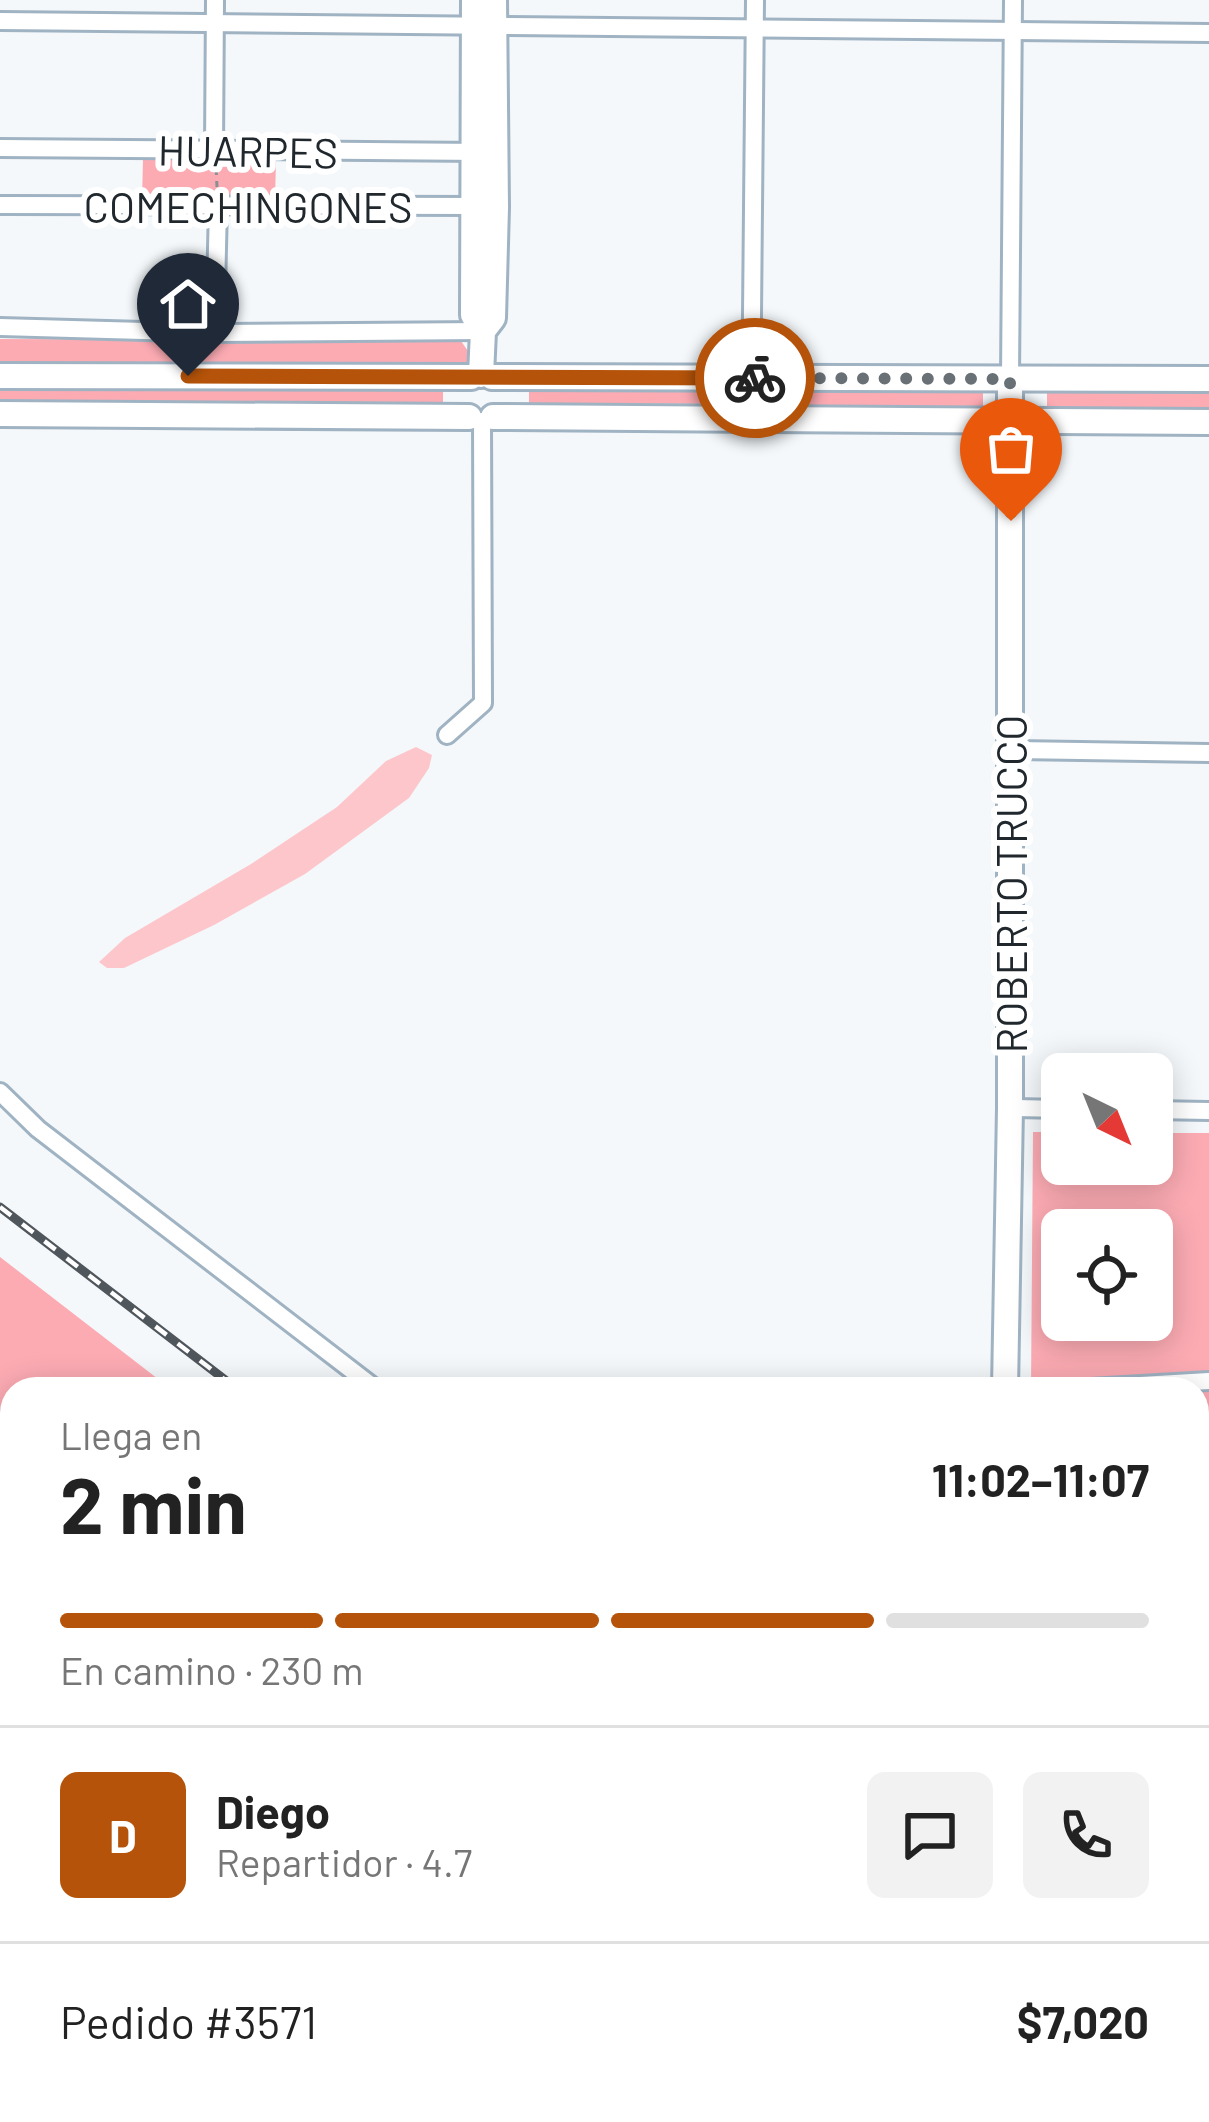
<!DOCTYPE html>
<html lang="es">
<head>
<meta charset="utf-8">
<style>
	:root { --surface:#fff; --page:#f2f2f2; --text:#222; --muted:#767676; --line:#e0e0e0; --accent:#b45309 }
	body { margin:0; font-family:Barlow,sans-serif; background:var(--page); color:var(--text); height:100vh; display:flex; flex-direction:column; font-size:45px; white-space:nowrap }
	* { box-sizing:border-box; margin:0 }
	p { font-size:39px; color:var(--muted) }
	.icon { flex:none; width:66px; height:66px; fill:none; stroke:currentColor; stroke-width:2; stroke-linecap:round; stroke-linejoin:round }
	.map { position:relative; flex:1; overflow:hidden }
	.side { position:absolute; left:0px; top:1377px; width:1209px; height:747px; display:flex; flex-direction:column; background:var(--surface); border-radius:36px 36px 0 0; box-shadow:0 6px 30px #0003 }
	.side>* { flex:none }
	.needle { width:78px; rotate:137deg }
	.fabs { position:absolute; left:1041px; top:1053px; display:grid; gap:24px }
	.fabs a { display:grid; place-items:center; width:132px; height:132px; border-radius:18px; background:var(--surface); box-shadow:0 6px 30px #0003; font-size:60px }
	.pin { position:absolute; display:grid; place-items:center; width:102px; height:102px; color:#fff; margin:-123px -51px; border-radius:50% 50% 50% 0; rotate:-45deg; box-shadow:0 0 12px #0007 }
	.pin .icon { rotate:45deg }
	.courier { position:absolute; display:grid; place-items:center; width:120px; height:120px; margin:-60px; border:9px solid #b45309; border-radius:50%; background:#fff; color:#222; box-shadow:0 3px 15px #0007 }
	.headline em { font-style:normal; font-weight:700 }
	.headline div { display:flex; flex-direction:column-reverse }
	.headline { display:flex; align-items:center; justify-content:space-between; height:204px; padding:0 60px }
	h1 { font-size:78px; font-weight:700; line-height:90px }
	.bar { display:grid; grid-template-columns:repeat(4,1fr); gap:18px 12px; align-content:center; height:144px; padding:0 60px }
	.bar i { height:15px; border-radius:9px; background:var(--line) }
	.bar .selected { background:var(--accent) }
	.bar p { grid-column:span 4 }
	.line { display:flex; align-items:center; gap:30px; padding:0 60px; border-top:3px solid var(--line) }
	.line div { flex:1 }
	.round { display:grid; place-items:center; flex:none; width:126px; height:126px; border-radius:18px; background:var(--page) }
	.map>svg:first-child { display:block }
</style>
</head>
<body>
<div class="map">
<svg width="1209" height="2122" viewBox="0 0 1209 2122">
	<rect width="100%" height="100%" fill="#f4f8fb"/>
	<!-- green -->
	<g fill="#fcabb3" fill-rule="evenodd">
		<path d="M 143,159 L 276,161 L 275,201 L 142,199 Z"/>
		<path d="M 0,339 L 461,341 L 470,354 L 470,369 L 0,370 Z"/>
		<path d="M 0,388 L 443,390 L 443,405 L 0,403 Z"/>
		<path d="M 529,388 L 730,389 L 730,404 L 529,403 Z"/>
		<path d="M 781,391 L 983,393 L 983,408 L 781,407 Z"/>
		<path d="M 1047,392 L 1209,393 L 1209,408 L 1047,407 Z"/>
		<path d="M 1033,1132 L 1062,1132 L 1062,1164 L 1152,1164 L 1152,1133 L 1209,1133 L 1209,1782 L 1197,1782 L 1197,1389 L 1031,1389 ZM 1062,1230 L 1152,1230 L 1152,1320 L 1062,1320 Z"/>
		<path d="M 0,1257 L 171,1389 L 12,1389 L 12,2112 L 958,2112 L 966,2122 L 0,2122 Z"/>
	</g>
	<!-- water -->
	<g fill="#fdc6cb">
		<path d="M 416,747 L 432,755 L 429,768 L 409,798 L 305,874 L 214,925 L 124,968 L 107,968 L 99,962 L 125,938 L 251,864 L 337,807 L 386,761 Z"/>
		<path d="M 0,1687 L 12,1698 L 12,2112 L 301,2112 L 304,2122 L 0,2122 Z"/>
	</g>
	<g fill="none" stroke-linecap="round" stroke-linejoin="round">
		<!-- stream -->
		<path stroke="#fdc6cb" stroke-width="4.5" d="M 1197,1826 L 1209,1826"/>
		<!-- street casing -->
		<g stroke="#a0b3c3" stroke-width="22">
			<g id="street">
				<path d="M 0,21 L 1209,33"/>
				<path d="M 0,148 L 482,152"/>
				<path d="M 214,149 L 215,0"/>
				<path d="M 0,205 L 479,206"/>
				<path d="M 0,327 L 215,333 L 483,331"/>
				<path d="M 215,333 L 218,206"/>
				<path d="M 1010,379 L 1013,0"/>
				<path d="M 751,419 L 755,0"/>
				<path d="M 447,735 L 483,703 L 482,421"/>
				<path d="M 1011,750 L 1209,753"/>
				<path d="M 0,1092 L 38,1129 L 376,1389"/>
				<path d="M 1010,1108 L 1062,1109"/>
				<path d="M 1152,1110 L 1209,1111"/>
				<path d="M 1073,1389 L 1209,1381"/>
				<path d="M 1197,1798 L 1209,1798"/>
			</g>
		</g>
		<!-- secondary casing -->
		<g stroke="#a0b3c3" stroke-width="30">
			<g id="secondary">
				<path d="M 474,0 L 473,315 L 483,331"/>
				<path d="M 481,375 L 483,331 L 493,318 L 496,207 L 494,0"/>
				<path d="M 0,376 L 471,377"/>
				<path d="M 492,377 L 1209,379"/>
				<path d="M 0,414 L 469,417"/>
				<path d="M 493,417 L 1209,422"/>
				<path d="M 1005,1389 L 1010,1108 L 1010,379"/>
				<path d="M 0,1464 L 12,1470"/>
				<path d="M 913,2112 L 919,2122"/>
				<path d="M 1008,2122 L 1008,2112"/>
			</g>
		</g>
		<!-- path -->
		<g stroke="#898f94" stroke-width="3" stroke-dasharray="9 6" stroke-linecap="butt">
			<path d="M 216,166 L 217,187"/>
			<path d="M 7,1488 L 3,1540 L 12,1573"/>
			<path d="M 309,2112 L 313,2122"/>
			<path d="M 360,2112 L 364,2122"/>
			<path d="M 372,2122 L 386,2112"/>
		</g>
		<!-- street -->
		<use href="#street" stroke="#fff" stroke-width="16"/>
		<!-- secondary -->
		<use href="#secondary" stroke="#fff" stroke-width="24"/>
		<!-- rail casing -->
		<g stroke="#4f565c" stroke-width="9">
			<g id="rail">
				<path d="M 0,1207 L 237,1389"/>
				<path d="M 1015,2112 L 1022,2122"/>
			</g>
		</g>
		<!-- rail -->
		<use href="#rail" stroke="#fff" stroke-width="4.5" stroke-dasharray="14" stroke-linecap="butt"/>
	</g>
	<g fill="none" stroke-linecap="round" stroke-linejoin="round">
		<!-- done -->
		<path stroke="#6a7176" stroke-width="12" stroke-dasharray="0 21.6" d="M 755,378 L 1010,379 L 1011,521"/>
		<!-- route -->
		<path stroke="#b45309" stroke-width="15" d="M 188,376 L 755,378"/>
	</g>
	<g text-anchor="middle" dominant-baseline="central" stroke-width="12" stroke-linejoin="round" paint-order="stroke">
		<!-- street labels -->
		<g font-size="42" fill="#20282e" stroke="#fff">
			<text transform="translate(248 150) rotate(1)">HUARPES</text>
			<text x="248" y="206">COMECHINGONES</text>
			<text transform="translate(1010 884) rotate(-90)">ROBERTO TRUCCO</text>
		</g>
	</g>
</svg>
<div class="fabs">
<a><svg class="needle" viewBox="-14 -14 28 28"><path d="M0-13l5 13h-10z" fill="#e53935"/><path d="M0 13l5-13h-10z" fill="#767676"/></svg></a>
<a><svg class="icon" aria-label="locate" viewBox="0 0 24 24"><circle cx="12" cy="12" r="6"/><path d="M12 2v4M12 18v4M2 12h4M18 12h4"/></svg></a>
</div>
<div class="pin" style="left:1011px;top:521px;background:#ea580c"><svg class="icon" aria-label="bag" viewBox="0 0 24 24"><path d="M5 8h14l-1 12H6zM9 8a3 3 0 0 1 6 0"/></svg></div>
<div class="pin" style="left:188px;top:376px;background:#1f2937"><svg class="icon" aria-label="home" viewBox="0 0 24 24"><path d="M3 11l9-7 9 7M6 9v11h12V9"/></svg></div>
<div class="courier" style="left:755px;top:378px"><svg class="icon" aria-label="bike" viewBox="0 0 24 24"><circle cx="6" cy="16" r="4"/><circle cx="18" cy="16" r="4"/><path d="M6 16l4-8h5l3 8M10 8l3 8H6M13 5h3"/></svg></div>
<section class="side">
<div class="headline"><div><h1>2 min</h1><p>Llega en</p></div><em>11:02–11:07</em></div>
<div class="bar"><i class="selected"></i><i class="selected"></i><i class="selected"></i><i></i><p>En camino · 230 m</p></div>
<div class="line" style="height:216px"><b class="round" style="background:var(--accent);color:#fff">D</b><div><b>Diego</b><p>Repartidor · 4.7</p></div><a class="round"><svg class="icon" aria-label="chat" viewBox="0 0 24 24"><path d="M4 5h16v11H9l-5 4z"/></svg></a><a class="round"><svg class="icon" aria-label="phone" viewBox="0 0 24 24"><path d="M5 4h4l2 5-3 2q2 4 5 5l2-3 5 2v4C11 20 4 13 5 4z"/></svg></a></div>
<div class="line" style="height:156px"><div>Pedido #3571</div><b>$7,020</b></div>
</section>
</div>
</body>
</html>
